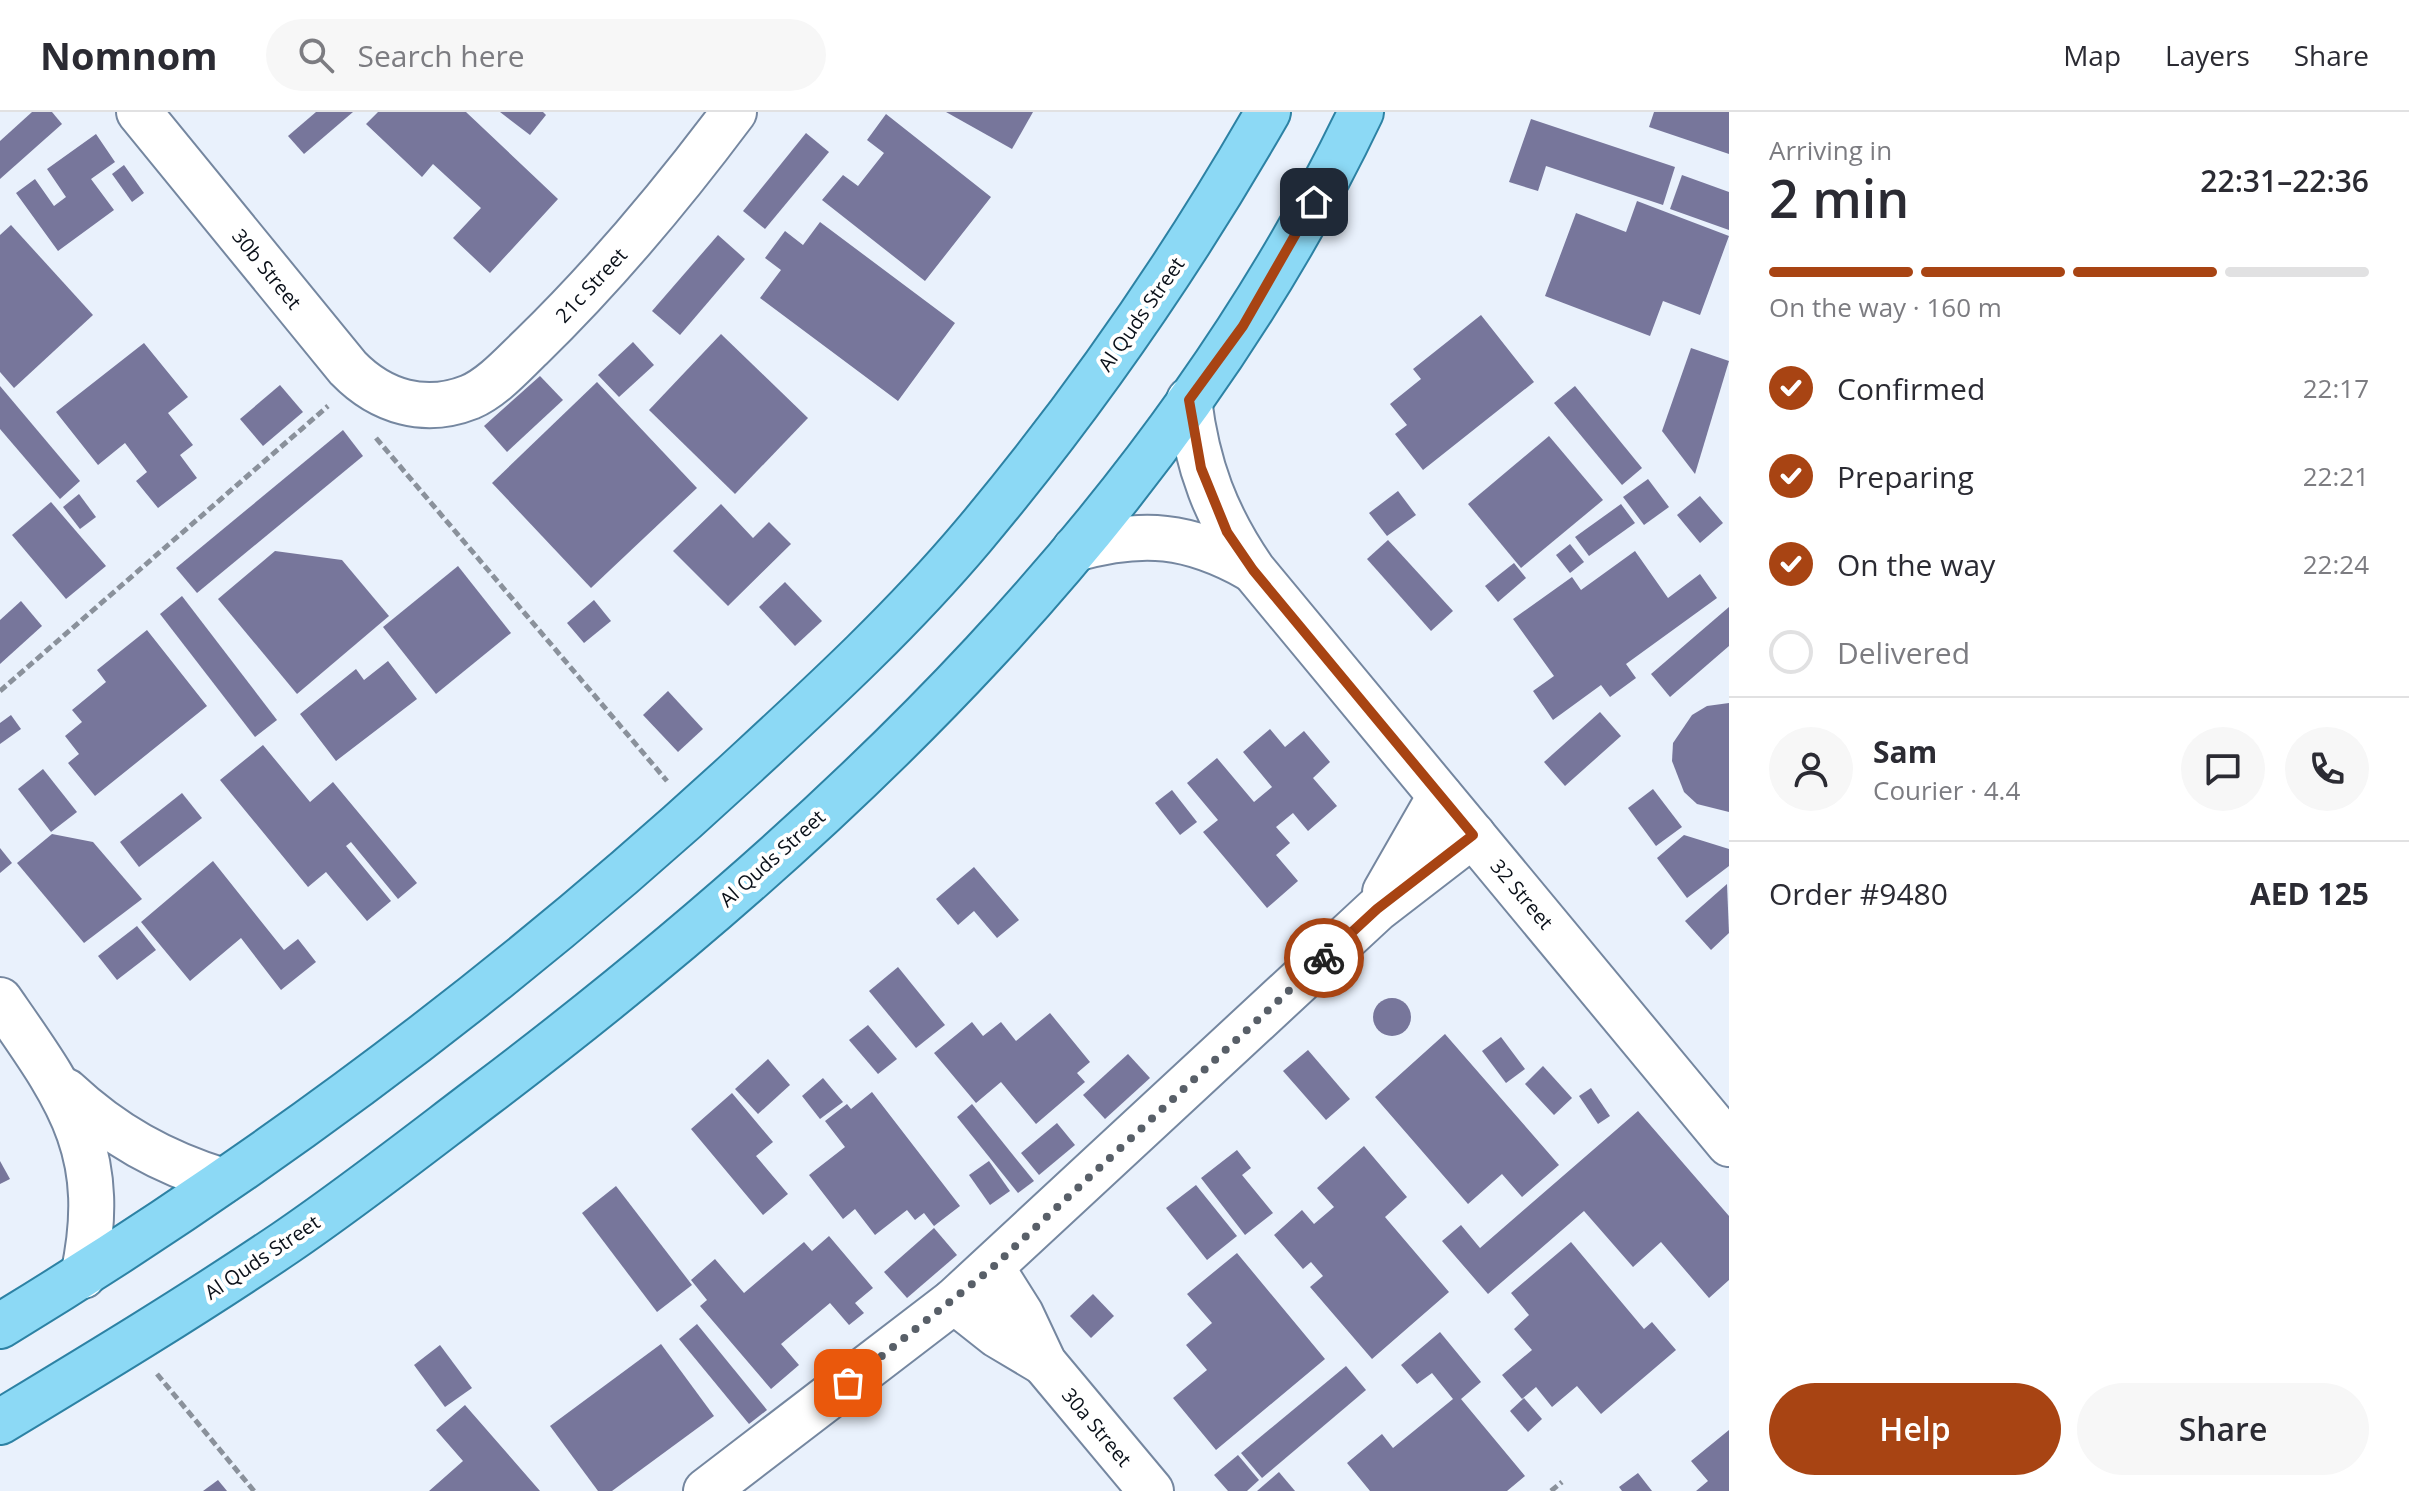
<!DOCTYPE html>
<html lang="en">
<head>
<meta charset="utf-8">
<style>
	:root { --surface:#fff; --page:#f7f7f7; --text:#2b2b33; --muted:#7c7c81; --line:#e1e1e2; --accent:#a84413 }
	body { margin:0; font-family:"Open Sans",sans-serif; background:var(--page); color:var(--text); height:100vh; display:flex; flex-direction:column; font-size:30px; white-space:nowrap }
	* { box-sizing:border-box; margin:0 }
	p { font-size:26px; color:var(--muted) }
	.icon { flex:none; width:44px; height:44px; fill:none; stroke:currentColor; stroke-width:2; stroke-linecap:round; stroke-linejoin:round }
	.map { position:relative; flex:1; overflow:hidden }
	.drawer { display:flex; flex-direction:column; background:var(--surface); width:680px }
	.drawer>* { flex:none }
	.pin { position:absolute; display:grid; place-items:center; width:68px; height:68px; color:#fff; margin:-34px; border-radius:16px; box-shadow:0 4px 12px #0006 }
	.courier { position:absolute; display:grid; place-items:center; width:80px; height:80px; margin:-40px; border:6px solid #a84413; border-radius:50%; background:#fff; color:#222; box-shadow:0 2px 10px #0007 }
	.headline em { font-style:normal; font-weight:600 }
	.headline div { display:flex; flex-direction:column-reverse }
	.headline { display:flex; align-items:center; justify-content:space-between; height:136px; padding:0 40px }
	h1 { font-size:52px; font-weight:600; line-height:60px }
	.bar { display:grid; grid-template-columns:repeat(4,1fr); gap:12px 8px; align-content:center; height:96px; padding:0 40px }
	.bar i { height:10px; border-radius:6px; background:var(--line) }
	.bar .current { background:var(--accent) }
	.bar p { grid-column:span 4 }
	.line { display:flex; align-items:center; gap:20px; padding:0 40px; border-top:2px solid var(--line) }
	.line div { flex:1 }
	.round { display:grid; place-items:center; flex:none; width:84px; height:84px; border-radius:42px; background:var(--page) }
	ol { padding:0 40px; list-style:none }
	li { display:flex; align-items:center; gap:24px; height:88px }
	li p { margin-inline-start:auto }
	li .icon { padding:8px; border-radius:50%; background:var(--accent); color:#fff; stroke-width:4 }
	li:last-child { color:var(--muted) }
	li i { width:44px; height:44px; border:4px solid var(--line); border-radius:50% }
	.action { display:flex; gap:16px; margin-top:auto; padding:16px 40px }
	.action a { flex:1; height:92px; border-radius:48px; background:var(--accent); color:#fff; font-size:32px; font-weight:600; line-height:92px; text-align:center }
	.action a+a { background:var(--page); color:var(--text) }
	header { display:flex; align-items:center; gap:48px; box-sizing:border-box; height:112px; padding:0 40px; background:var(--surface); border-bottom:2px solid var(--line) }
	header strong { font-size:38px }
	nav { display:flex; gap:44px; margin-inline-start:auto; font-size:28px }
	.search { width:560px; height:72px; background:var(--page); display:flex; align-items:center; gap:20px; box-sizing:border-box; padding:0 28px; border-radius:44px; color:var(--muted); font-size:30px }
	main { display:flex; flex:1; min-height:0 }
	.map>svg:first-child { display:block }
</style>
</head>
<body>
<header>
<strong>Nomnom</strong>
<div class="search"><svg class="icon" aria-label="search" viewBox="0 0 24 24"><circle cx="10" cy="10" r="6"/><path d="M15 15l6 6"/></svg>Search here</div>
<nav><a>Map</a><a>Layers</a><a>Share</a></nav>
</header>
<main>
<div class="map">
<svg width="1729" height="1379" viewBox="0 0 1729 1379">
	<rect width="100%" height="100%" fill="#e9f1fc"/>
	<!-- building -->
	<g fill="#77769b">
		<path d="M 32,0 L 52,0 L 62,12 L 0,67 L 0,29 Z"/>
		<path d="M 316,0 L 353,0 L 304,42 L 288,24 Z"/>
		<path d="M 378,0 L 466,0 L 558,87 L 490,161 L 453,126 L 481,96 L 433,52 L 422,65 L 366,12 Z"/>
		<path d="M 500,0 L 543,0 L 546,3 L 530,23 Z"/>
		<path d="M 946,0 L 1033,0 L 1012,37 Z"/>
		<path d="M 1654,0 L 1729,0 L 1729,42 L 1649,15 Z"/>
		<path d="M 886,2 L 991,85 L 925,169 L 822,88 L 843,63 L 858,74 L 884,41 L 867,28 Z"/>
		<path d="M 1531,7 L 1675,55 L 1663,93 L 1546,54 L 1538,79 L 1509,70 Z"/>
		<path d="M 806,21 L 829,40 L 765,117 L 743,99 Z"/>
		<path d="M 96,22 L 115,50 L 91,67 L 114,98 L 58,139 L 16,81 L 35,67 L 54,94 L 66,85 L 47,57 Z"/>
		<path d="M 124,53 L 144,81 L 132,90 L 112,62 Z"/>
		<path d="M 1682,63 L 1729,80 L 1729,118 L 1670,97 Z"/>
		<path d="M 1637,89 L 1729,124 L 1700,203 L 1663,189 L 1650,224 L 1545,184 L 1576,101 L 1626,120 Z"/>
		<path d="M 820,110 L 955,211 L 898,289 L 760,186 L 781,158 L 765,146 L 785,119 L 803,133 Z"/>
		<path d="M 11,113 L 93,203 L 14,276 L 0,260 L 0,123 Z"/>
		<path d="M 718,123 L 745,147 L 680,223 L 652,199 Z"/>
		<path d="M 1481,203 L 1534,270 L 1423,358 L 1395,322 L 1407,313 L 1390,292 L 1421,267 L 1413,257 Z"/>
		<path d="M 721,222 L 808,306 L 735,382 L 649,298 Z"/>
		<path d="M 633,230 L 654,253 L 619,285 L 598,263 Z"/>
		<path d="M 144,231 L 188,285 L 168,301 L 193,333 L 180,343 L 197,366 L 158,396 L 136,369 L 147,360 L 125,331 L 98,353 L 56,300 Z"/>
		<path d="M 1691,236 L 1729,249 L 1695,362 L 1662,319 Z"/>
		<path d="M 540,264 L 563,288 L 507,340 L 484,314 Z"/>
		<path d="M 597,270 L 697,376 L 591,476 L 492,371 Z"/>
		<path d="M 280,273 L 303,300 L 263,334 L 240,307 Z"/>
		<path d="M 0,274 L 80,369 L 60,387 L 0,317 Z"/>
		<path d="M 1575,274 L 1642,356 L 1622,373 L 1554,291 Z"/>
		<path d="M 343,318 L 363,344 L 197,481 L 176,456 Z"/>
		<path d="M 1549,324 L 1603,388 L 1521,456 L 1468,392 Z"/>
		<path d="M 1648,367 L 1669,395 L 1644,413 L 1623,385 Z"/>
		<path d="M 1398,379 L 1416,403 L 1387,424 L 1369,401 Z"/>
		<path d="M 79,382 L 96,405 L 80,417 L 63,395 Z"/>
		<path d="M 1700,384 L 1723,411 L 1700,431 L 1677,403 Z"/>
		<path d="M 51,390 L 106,454 L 66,487 L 12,423 Z"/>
		<path d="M 721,392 L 753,426 L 769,410 L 791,432 L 728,494 L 673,439 Z"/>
		<path d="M 1621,392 L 1635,411 L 1589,444 L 1575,425 Z"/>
		<path d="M 1388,428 L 1453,499 L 1431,519 L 1367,447 Z"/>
		<path d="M 1570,432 L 1584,450 L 1570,461 L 1556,443 Z"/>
		<path d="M 275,439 L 342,448 L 389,504 L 297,582 L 218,487 Z"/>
		<path d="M 1635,439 L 1668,486 L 1700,462 L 1717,486 L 1626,552 L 1636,566 L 1610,585 L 1601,573 L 1553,608 L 1533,579 L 1554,564 L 1513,507 L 1572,465 L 1581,478 Z"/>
		<path d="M 1514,451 L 1526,466 L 1498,490 L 1485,474 Z"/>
		<path d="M 458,454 L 511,521 L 436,582 L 383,515 Z"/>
		<path d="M 785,470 L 822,509 L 795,534 L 759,495 Z"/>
		<path d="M 182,484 L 277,608 L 255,625 L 160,502 Z"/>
		<path d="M 594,488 L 611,509 L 584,531 L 567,511 Z"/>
		<path d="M 21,489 L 42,514 L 0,552 L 0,508 Z"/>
		<path d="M 1729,495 L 1729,534 L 1670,585 L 1651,562 Z"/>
		<path d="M 147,518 L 207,594 L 95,684 L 68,651 L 79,642 L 65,624 L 82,610 L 72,598 L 106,570 L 97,558 Z"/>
		<path d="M 388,549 L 417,587 L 336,649 L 300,602 L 356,557 L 364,568 Z"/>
		<path d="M 668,579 L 703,617 L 678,640 L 643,603 Z"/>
		<path d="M 1729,591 L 1729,700 L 1697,692 L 1684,680 L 1672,649 L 1673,631 L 1692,603 L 1707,594 Z"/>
		<path d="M 1600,600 L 1621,624 L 1565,674 L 1544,650 Z"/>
		<path d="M 11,603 L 21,617 L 0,632 L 0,611 Z"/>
		<path d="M 1270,617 L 1285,635 L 1304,619 L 1330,650 L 1313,666 L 1337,694 L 1308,719 L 1293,701 L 1276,715 L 1290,731 L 1276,743 L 1298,769 L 1267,796 L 1203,720 L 1218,708 L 1187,671 L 1217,646 L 1254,690 L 1272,675 L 1243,640 Z"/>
		<path d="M 263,633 L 310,690 L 333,670 L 417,771 L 398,787 L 351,730 L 346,734 L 391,789 L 367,809 L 326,760 L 308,775 L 220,668 Z"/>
		<path d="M 43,657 L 77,700 L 51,720 L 18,677 Z"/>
		<path d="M 1653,677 L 1682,715 L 1656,734 L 1628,696 Z"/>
		<path d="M 1172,678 L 1197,710 L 1180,723 L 1155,691 Z"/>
		<path d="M 182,681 L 202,706 L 139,755 L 120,730 Z"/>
		<path d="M 52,722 L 93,730 L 142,787 L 84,831 L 17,751 Z"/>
		<path d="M 1684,723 L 1729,737 L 1729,754 L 1687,786 L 1657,746 Z"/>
		<path d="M 0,736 L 12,751 L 0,761 Z"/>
		<path d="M 213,749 L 284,838 L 298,827 L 316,850 L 281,878 L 241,826 L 190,869 L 141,810 Z"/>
		<path d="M 974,755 L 1019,808 L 997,826 L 974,799 L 958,813 L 936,787 Z"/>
		<path d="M 1727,772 L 1729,821 L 1711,838 L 1685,809 Z"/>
		<path d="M 137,814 L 156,838 L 117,868 L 98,844 Z"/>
		<path d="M 898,855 L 945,913 L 916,936 L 869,879 Z"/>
		<circle cx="1392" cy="905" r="19"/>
		<path d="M 1050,901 L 1090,950 L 1077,961 L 1085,970 L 1036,1012 L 1001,970 L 976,991 L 934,941 L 972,910 L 983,924 L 1001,910 L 1016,929 Z"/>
		<path d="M 868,913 L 897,947 L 878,962 L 849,928 Z"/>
		<path d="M 1445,922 L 1559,1053 L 1522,1085 L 1502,1062 L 1468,1092 L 1375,985 Z"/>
		<path d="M 1501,925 L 1525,957 L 1506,971 L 1482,939 Z"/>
		<path d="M 1308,938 L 1350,987 L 1326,1008 L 1283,959 Z"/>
		<path d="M 1128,942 L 1150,966 L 1105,1007 L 1083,983 Z"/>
		<path d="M 768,947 L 790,973 L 758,1002 L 735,977 Z"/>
		<path d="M 1543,954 L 1572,986 L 1554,1003 L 1525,972 Z"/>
		<path d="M 823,966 L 843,990 L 820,1007 L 802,984 Z"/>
		<path d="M 1591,976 L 1610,1004 L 1598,1012 L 1579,984 Z"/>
		<path d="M 872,980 L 960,1094 L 934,1114 L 924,1101 L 915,1108 L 907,1098 L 875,1123 L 855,1097 L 843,1107 L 809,1063 L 845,1035 L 825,1009 L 847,992 L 851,997 Z"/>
		<path d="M 732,981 L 773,1030 L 756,1044 L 788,1082 L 763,1103 L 691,1017 Z"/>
		<path d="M 972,992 L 1034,1069 L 1018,1081 L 957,1005 Z"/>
		<path d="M 1638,999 L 1729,1104 L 1729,1168 L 1709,1186 L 1661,1130 L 1633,1155 L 1584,1099 L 1488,1182 L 1442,1129 L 1461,1113 L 1480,1136 Z"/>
		<path d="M 1057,1011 L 1075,1033 L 1039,1063 L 1021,1041 Z"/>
		<path d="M 1364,1034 L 1407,1085 L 1385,1105 L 1449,1180 L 1372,1247 L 1310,1175 L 1323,1164 L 1311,1150 L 1303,1157 L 1274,1123 L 1302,1098 L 1314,1112 L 1334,1095 L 1317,1076 Z"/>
		<path d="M 1237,1038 L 1251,1056 L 1242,1063 L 1273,1101 L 1245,1123 L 1201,1066 Z"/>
		<path d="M 0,1049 L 10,1067 L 0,1072 Z"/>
		<path d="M 989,1049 L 1010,1079 L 990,1093 L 969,1063 Z"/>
		<path d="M 1196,1073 L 1237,1124 L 1207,1148 L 1166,1096 Z"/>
		<path d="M 616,1074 L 692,1173 L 657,1200 L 582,1101 Z"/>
		<path d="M 934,1116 L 957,1143 L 907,1186 L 884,1160 Z"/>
		<path d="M 829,1124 L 873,1176 L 855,1191 L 864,1201 L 849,1213 L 830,1191 L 781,1232 L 799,1253 L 771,1277 L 700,1194 L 707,1188 L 691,1168 L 715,1147 L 744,1181 L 804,1130 L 812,1139 Z"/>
		<path d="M 1571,1130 L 1644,1217 L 1652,1210 L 1676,1238 L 1601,1302 L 1577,1274 L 1552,1295 L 1536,1275 L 1522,1287 L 1502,1263 L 1532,1238 L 1514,1217 L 1529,1203 L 1511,1181 Z"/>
		<path d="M 1237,1141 L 1325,1247 L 1216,1338 L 1173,1286 L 1207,1258 L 1186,1233 L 1212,1211 L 1187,1182 Z"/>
		<path d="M 1093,1182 L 1114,1204 L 1091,1226 L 1070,1204 Z"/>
		<path d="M 697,1212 L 767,1298 L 749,1312 L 679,1227 Z"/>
		<path d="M 1440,1220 L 1481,1270 L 1461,1287 L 1525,1364 L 1507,1379 L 1370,1379 L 1347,1351 L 1382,1322 L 1393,1336 L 1453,1287 L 1432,1261 L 1417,1272 L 1401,1253 Z"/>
		<path d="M 661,1232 L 714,1304 L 612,1379 L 598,1379 L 550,1314 Z"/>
		<path d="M 440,1233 L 472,1276 L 445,1295 L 414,1253 Z"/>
		<path d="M 1346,1254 L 1366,1278 L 1262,1366 L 1241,1341 Z"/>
		<path d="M 1524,1286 L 1542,1307 L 1528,1320 L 1510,1299 Z"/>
		<path d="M 465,1293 L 540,1379 L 429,1379 L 463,1349 L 436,1318 Z"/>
		<path d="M 1729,1318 L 1729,1379 L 1696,1379 L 1708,1369 L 1691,1349 Z"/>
		<path d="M 1238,1343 L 1259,1368 L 1247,1379 L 1228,1379 L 1214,1363 Z"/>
		<path d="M 1279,1360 L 1295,1379 L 1257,1379 Z"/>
		<path d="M 1638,1361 L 1652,1379 L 1622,1379 L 1619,1375 Z"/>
		<path d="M 218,1368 L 227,1379 L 203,1379 Z"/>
	</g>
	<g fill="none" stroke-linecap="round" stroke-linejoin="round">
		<!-- minor casing -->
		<g stroke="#7587a0" stroke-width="48">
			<g id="minor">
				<path d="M 139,0 L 348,256 C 381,290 425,303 470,285 C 493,275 513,252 531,235 C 606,162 672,83 734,0"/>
				<path d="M 1189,288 C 1197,354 1216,404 1253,458 L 1729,1032"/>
				<path d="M 1075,437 C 1143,418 1189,422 1251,457"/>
				<path d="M 1385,780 L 1440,684"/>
				<path d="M 0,888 C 68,986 110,1039 83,1164"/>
				<path d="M 66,979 C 113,1023 162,1050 223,1069"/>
				<path d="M 992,1156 L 1021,1202 L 1044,1251 L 1151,1379"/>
				<path d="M 954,1189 L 997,1223 L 1044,1251"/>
				<path d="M 706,1379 L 954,1189 L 1377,797 L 1473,723"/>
			</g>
		</g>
		<!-- major casing -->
		<g stroke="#2d82a4" stroke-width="48">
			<g id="major">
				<path d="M 0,1214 C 266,1052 518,863 747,651 C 825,579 904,506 973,424 C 1084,292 1182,150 1268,0"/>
				<path d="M 0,1310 C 96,1252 192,1194 285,1131 C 354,1084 420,1032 486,982 C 836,717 1170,400 1361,0"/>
			</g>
		</g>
		<!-- path -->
		<g stroke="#8a919b" stroke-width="5" stroke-dasharray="8 4" stroke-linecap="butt">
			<path d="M 376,326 L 667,669"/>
			<path d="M 0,579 L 328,294"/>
			<path d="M 157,1262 L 254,1379"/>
			<path d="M 1551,1379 L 1562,1370"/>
		</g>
		<!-- minor -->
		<use href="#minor" stroke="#fff" stroke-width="44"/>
		<!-- major -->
		<use href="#major" stroke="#8cd9f5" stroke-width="44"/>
	</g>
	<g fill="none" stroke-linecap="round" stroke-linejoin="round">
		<!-- done -->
		<path stroke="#585f68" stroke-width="8" stroke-dasharray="0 14.4" d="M 848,1271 L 992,1156 L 1324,846"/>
		<!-- route -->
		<path stroke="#a84413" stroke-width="10" d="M 1314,90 L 1243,214 L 1189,288 L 1201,356 L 1227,420 L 1253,458 L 1473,723 L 1377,797 L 1324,846"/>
	</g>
	<g text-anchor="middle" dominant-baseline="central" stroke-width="8" stroke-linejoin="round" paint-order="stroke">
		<!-- street labels -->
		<g font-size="20" fill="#0a1019" stroke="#fff">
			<text transform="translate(267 157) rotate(51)">30b Street</text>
			<text transform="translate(591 173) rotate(-47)">21c Street</text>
			<text transform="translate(1141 202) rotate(-55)">Al Quds Street</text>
			<text transform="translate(772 746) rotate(-42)">Al Quds Street</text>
			<text transform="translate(1522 782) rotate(50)">32 Street</text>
			<text transform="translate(262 1145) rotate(-34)">Al Quds Street</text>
			<text transform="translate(1097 1315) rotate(50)">30a Street</text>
		</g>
	</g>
</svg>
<div class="pin" style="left:848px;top:1271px;background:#ea580c"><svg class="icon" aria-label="bag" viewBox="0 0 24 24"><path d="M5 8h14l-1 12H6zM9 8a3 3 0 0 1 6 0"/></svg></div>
<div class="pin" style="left:1314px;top:90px;background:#1f2937"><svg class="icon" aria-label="home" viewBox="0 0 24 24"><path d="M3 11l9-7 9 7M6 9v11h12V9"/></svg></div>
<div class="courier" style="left:1324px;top:846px"><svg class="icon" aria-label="bike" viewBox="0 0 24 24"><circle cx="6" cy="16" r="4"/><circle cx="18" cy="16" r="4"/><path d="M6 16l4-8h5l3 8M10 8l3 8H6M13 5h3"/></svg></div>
</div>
<section class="drawer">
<div class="headline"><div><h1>2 min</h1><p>Arriving in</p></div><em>22:31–22:36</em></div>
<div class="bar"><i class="current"></i><i class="current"></i><i class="current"></i><i></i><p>On the way · 160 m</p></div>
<ol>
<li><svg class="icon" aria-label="check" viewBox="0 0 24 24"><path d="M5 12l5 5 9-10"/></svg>Confirmed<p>22:17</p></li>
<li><svg class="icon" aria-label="check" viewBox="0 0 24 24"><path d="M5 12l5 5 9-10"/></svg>Preparing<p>22:21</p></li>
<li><svg class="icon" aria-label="check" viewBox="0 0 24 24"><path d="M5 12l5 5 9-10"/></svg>On the way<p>22:24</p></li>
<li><i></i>Delivered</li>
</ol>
<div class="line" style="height:144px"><a class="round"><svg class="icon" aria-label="person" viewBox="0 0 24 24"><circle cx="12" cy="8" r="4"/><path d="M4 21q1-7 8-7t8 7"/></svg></a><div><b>Sam</b><p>Courier · 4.4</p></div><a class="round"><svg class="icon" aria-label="chat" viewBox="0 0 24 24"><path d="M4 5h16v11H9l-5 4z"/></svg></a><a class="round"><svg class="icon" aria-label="phone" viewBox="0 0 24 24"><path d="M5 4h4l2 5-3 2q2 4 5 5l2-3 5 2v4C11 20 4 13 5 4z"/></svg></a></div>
<div class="line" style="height:104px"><div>Order #9480</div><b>AED 125</b></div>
<div class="action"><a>Help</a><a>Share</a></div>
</section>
</main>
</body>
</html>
